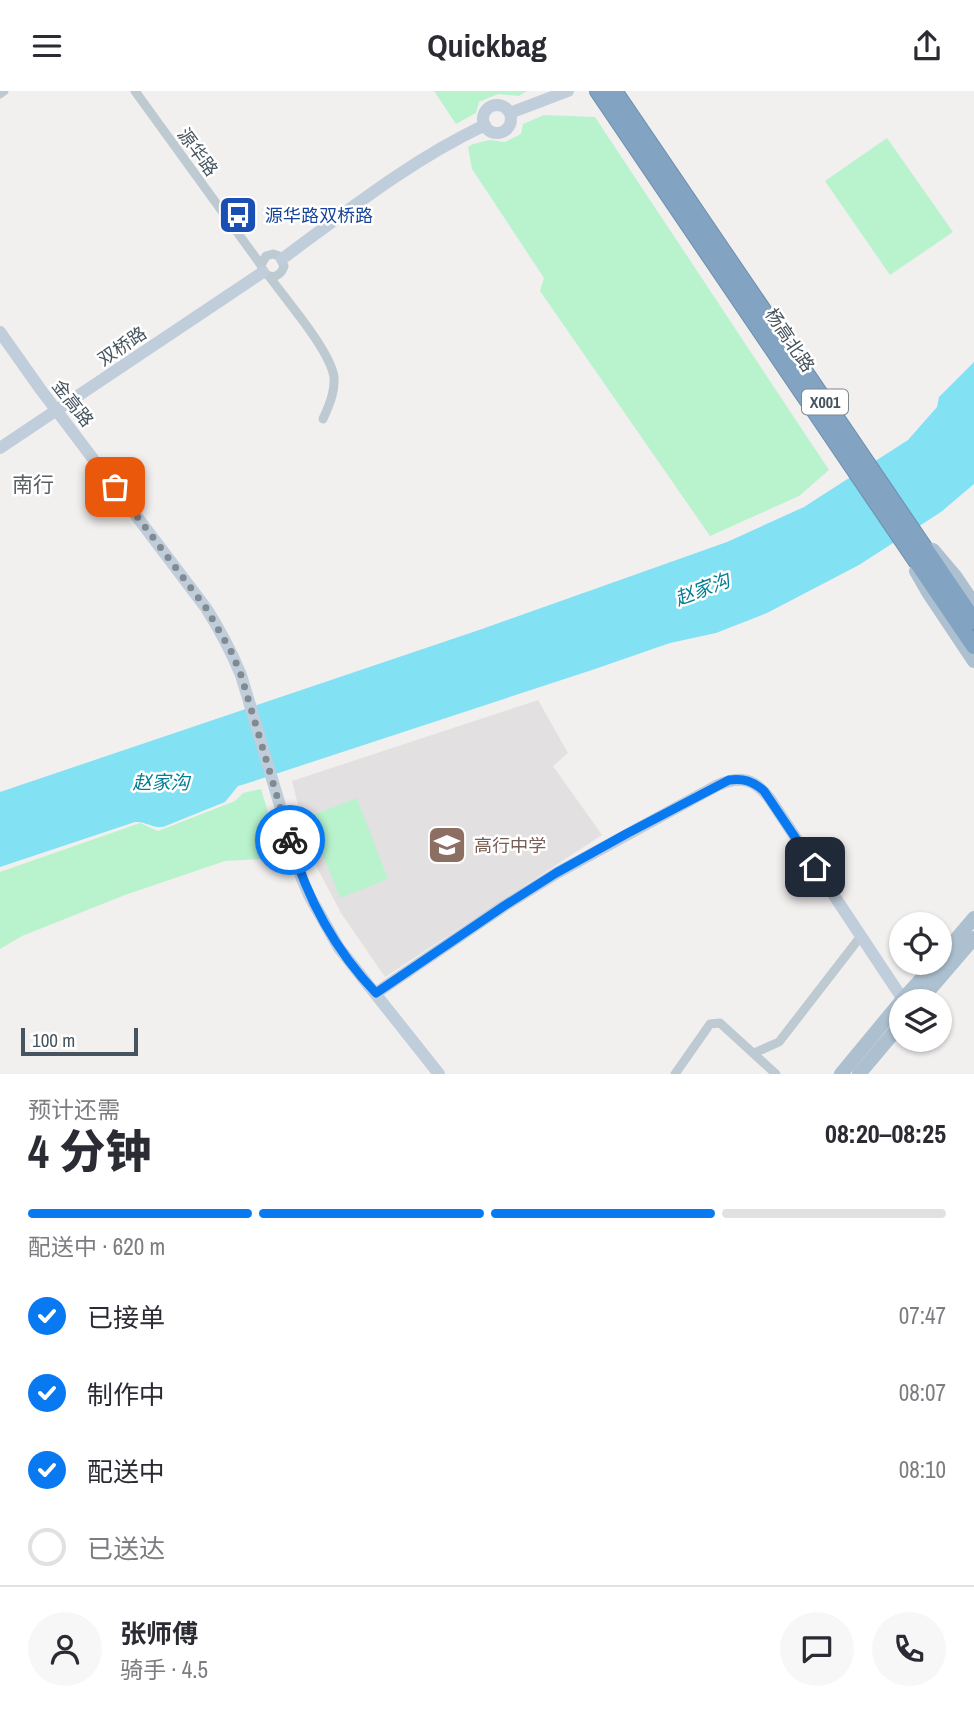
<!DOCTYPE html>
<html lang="zh">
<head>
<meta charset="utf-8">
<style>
	:root { --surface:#fff; --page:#f7f7f7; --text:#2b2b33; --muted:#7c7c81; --line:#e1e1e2; --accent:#0979f2 }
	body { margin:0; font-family:"Archivo Narrow","Noto Sans SC",sans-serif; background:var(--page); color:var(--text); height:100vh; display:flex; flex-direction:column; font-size:26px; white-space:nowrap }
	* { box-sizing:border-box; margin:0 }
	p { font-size:23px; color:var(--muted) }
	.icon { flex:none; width:38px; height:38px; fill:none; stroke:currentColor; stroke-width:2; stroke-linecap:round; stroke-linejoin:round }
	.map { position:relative; height:983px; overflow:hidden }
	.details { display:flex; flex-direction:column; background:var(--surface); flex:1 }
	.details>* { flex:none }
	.fabs { position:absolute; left:889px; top:821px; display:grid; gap:14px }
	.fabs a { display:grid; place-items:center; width:63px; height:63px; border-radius:50%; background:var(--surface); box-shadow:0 2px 5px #0004; font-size:35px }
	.scale { position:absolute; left:21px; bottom:18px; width:117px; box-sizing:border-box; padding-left:7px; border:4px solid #45545e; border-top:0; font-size:19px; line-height:24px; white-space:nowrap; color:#45545e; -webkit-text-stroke:5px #fff; paint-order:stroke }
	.pin { position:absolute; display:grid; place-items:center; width:60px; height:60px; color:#fff; margin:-30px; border-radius:14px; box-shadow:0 4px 10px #0006 }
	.courier { position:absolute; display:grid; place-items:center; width:70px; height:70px; margin:-35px; border:5px solid #0979f2; border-radius:50%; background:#fff; color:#222; box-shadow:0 2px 9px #0007 }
	.head em { font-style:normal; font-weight:800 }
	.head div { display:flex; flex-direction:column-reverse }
	.head { display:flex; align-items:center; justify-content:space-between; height:119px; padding:0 28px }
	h1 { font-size:46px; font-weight:800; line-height:52px }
	.bar { display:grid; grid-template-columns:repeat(4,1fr); gap:10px 7px; align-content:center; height:84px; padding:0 28px }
	.bar i { height:9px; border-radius:5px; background:var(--line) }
	.bar .current { background:var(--accent) }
	.bar p { grid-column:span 4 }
	.line { display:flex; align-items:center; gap:18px; padding:0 28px; border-top:2px solid var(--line) }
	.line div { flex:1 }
	.round { display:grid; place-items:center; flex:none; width:74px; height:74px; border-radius:37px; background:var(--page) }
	ol { padding:0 28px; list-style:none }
	li { display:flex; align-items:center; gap:21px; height:77px }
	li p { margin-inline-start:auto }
	li .icon { padding:7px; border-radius:50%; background:var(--accent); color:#fff; stroke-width:4 }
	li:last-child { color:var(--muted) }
	li i { width:38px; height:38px; border:4px solid var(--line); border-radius:50% }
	header { display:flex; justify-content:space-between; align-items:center; height:91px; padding:0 28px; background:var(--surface); font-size:32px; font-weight:800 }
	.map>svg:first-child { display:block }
</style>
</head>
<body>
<header><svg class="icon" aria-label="menu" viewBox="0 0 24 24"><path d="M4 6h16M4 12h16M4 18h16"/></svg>Quickbag<svg class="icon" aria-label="share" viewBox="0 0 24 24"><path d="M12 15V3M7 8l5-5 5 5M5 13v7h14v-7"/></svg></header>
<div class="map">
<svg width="974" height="983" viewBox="0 0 974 983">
	<rect width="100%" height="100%" fill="#f2efef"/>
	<!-- education -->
	<path fill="#e3e0e1" d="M 538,609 L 568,662 L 553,675 L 602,744 L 385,886 L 341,822 L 311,765 L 292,690 Z"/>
	<!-- green -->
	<g fill="#b9f3cd">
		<path d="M 434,0 L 527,0 L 519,5 L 498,3 L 479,11 L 476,22 L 456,33 Z"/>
		<path d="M 544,24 L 595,26 L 829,379 L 799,405 L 710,445 L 540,200 L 544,187 L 472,78 L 468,56 L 473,53 L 490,49 L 505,51 L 521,43 L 523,33 Z"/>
		<path d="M 887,47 L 953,141 L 890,184 L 825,90 Z"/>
		<path d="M 261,698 L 286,781 L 261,768 L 225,770 L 125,804 L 22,845 L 0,858 L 0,781 L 140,732 L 158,740 L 235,710 L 243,702 Z"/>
		<path d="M 357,707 L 388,788 L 340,807 L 308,726 Z"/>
	</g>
	<!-- water -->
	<path fill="#83e1f4" d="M 974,271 L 974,393 L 941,421 L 859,474 L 767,522 L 716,542 L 670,552 L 592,579 L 245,693 L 238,695 L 234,700 L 225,711 L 163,736 C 152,737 145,730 135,731 L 0,776 L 0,701 L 482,538 L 727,451 L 804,416 L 908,349 L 937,316 L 939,306 Z"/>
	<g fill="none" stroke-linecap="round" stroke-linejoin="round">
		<!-- highway casing -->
		<g stroke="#6d8fae" stroke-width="18">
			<g id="highway">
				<path d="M 598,0 L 974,555"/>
				<path d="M 614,0 L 974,530"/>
			</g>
		</g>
		<!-- street -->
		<g stroke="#becad2" stroke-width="9">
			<path d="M 135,0 L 261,174 C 264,189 280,189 284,175 L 279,165 L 273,163 L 266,165 L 261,174"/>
			<path d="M 0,3 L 4,0"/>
			<path d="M 269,185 C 286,209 330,259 334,286 C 335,301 329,315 323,328"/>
			<path d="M 754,962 L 779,951 L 861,845"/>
			<path d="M 675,983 L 710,933 L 720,932 L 776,983"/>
		</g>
		<!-- secondary -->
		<g stroke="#c0cdda" stroke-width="12">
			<circle cx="497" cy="28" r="14"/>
			<path d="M 510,22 L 568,0"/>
			<path d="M 282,168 C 347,120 411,69 485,34"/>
			<path d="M 0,241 L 41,299 L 206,517 C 220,539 231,560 241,584 L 302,788 L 310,806 L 339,857 L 439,983"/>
			<path d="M 0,357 L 263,181"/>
			<path d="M 376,902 L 504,815 L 557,782 L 718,694 C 741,684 755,688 770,708 L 904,910"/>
		</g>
		<!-- primary -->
		<g stroke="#acc0d0" stroke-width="14">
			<path d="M 933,459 L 955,485 L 974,513"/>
			<path d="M 916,480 L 928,501 L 974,570"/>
			<path d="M 940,867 L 974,827"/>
			<path d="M 920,910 L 974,847"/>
			<path d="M 841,983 L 903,908 L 936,872"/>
			<path d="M 859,983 L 901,933"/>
		</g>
		<!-- highway -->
		<use href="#highway" stroke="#82a4c2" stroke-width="16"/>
	</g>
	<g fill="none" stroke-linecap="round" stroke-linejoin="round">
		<!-- done -->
		<path stroke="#828a91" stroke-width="7" stroke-dasharray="0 12.6" d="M 115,396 L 206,517 L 232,562 L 241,584 L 290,749"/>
		<!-- route -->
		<path stroke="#0979f2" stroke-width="9" d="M 290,749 C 307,808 334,858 376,902 L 504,815 L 556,782 L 626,743 L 729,689 C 743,687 753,690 764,700 L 815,776"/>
	</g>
	<!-- icons -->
	<defs>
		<g id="bus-square" transform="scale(2.0125)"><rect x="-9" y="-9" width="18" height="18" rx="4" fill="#1a4fb4" stroke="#fff"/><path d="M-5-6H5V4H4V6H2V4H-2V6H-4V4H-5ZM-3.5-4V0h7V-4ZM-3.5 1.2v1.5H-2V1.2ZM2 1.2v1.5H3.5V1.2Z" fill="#fff"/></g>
		<g id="school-square" transform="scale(2.0125)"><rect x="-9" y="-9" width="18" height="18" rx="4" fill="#8d6e63" stroke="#fff"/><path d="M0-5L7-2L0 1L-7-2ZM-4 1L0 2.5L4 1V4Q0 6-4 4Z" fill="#fff"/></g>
	</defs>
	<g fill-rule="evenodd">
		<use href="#bus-square" x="238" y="124"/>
		<use href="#school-square" x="447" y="754"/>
	</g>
	<g text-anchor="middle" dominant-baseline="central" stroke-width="5" stroke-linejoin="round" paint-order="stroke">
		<!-- shield labels -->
		<rect fill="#fff" stroke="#7d878e" stroke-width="2" x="802" y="298.5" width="46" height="25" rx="5"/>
		<g font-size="16" font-weight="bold" fill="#45545e">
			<text x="825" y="311">X001</text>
		</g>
		<!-- street labels -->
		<g font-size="18" fill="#45545e" stroke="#fff">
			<text transform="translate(198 61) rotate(54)">源华路</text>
			<text transform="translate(790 249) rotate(56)">杨高北路</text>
			<text transform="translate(122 255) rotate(-34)">双桥路</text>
			<text transform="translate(73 312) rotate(52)">金高路</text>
		</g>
		<!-- transit labels -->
		<g font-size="18" fill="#164399" stroke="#fff" text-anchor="start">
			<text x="265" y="124">源华路双桥路</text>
		</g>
		<!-- education labels -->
		<g font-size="18" fill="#785e54" stroke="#fff" text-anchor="start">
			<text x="474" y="754">高行中学</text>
		</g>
		<!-- water labels -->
		<g font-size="19" font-style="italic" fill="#037e95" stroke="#fff">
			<text transform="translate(702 498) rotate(-21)">赵家沟</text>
			<text x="161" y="691">赵家沟</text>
		</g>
		<!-- quarter labels -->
		<g font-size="21" fill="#5b6065" stroke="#fff">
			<text x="33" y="393">南行</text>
		</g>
	</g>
</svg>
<div class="fabs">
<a><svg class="icon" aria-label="locate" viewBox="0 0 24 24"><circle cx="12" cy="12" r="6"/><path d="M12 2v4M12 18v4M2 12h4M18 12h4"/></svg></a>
<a><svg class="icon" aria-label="layers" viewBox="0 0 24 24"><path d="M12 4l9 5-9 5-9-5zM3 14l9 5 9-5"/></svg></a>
</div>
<div class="scale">100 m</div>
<div class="pin" style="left:115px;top:396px;background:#ea580c"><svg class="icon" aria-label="bag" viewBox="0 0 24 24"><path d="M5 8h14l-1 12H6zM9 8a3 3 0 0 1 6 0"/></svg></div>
<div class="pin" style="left:815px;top:776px;background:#1f2937"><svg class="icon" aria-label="home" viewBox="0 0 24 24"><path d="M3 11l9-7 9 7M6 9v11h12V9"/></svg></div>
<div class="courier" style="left:290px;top:749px"><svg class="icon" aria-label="bike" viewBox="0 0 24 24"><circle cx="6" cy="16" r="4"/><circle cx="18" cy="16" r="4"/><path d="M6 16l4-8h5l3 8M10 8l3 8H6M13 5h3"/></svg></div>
</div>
<section class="details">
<div class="head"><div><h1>4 分钟</h1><p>预计还需</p></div><em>08:20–08:25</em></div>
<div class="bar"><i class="current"></i><i class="current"></i><i class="current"></i><i></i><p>配送中 · 620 m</p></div>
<ol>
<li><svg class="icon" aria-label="check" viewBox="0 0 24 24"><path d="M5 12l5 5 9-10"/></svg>已接单<p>07:47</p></li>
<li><svg class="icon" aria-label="check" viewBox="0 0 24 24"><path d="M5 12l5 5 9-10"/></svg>制作中<p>08:07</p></li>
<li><svg class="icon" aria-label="check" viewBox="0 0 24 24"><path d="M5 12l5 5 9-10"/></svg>配送中<p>08:10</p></li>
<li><i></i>已送达</li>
</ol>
<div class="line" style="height:126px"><a class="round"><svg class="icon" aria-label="person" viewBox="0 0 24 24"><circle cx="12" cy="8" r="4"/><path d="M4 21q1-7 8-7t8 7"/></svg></a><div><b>张师傅</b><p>骑手 · 4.5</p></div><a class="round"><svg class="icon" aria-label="chat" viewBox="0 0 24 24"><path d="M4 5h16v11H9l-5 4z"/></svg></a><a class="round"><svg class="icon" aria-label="phone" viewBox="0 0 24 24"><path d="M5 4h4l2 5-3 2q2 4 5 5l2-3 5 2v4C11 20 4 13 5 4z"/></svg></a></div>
</section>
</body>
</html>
